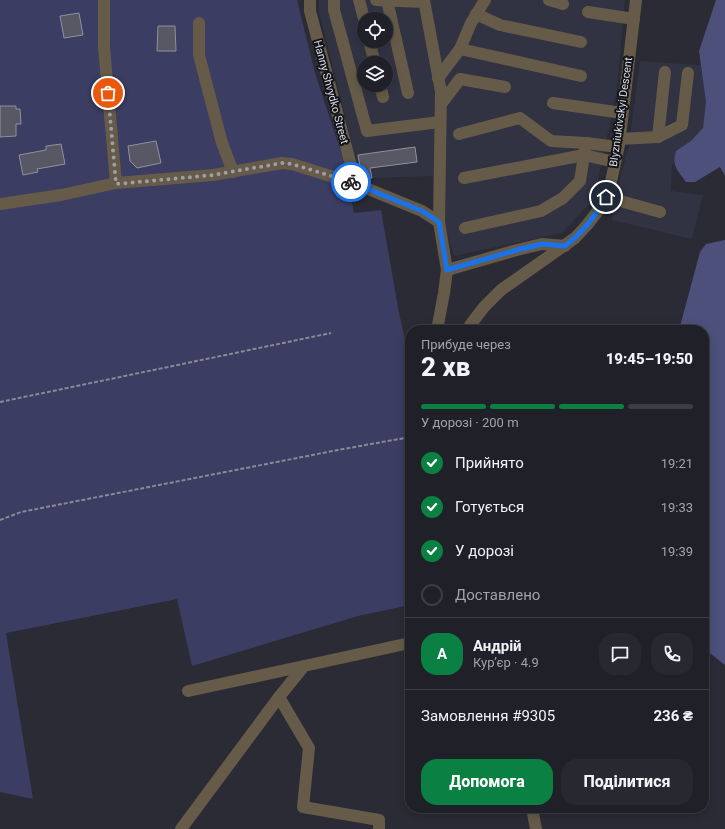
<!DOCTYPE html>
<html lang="uk">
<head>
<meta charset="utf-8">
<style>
	:root { --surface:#202028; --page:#282830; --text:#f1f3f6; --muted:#a2a3a8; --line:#3d3e45; --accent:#0b8043 }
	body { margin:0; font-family:Roboto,sans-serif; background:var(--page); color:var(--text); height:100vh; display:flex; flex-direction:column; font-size:15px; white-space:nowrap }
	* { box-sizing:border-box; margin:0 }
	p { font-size:13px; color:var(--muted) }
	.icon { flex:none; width:22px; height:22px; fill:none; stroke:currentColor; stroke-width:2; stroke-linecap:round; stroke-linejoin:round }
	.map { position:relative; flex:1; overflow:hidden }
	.details { position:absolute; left:405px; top:325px; width:304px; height:488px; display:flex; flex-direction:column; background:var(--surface); border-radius:16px; box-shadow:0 2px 10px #0003,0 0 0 1px var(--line) }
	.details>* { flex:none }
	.tools { position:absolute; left:357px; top:12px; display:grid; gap:8px }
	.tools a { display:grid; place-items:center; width:36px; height:36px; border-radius:50%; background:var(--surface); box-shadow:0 2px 10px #0003,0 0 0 1px var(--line); font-size:20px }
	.pin { position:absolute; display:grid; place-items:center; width:34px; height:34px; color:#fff; margin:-17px; border:2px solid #fff; border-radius:50%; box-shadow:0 1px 4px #0007 }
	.courier { position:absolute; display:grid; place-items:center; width:40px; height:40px; margin:-20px; border:3px solid #1a73e8; border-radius:50%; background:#fff; color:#222; box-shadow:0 1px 5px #0007 }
	.overview em { font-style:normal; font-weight:800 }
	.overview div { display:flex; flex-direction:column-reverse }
	.overview { display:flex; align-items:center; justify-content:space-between; height:68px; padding:0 16px }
	h1 { font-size:26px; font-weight:800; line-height:30px }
	.bar { display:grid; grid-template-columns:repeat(4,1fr); gap:6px 4px; align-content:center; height:48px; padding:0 16px }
	.bar i { height:5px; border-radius:3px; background:var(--line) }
	.bar .selected { background:var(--accent) }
	.bar p { grid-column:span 4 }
	.line { display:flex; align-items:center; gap:10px; padding:0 16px; border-top:1px solid var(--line) }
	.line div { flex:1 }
	.round { display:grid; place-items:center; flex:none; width:42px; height:42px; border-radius:16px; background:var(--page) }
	ol { padding:0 16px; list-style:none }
	li { display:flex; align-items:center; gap:12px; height:44px }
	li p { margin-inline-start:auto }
	li .icon { padding:4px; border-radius:50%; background:var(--accent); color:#fff; stroke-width:4 }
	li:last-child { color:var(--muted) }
	li i { width:22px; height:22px; border:2px solid var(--line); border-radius:50% }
	.cta { display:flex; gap:8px; margin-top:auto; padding:8px 16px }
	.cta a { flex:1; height:46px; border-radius:16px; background:var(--accent); color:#fff; font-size:16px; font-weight:800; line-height:46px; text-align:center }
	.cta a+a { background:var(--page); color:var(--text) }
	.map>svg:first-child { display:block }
</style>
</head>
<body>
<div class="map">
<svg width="725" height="829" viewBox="0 0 725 829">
	<rect width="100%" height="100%" fill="#2a2b35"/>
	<!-- built -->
	<g fill="#313343" fill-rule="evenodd">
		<path d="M 319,0 L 625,0 L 617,89 L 594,199 L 562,233 L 454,256 L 435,196 L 433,176 L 372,178 L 361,179 L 319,12 ZM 364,19 L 386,19 L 386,41 L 364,41 ZM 364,63 L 386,63 L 386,85 L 364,85 Z"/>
		<path d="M 640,61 L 711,66 L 708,132 L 691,153 L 672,164 L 671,191 L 703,195 L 692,239 L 612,220 L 616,194 L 629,145 Z"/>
	</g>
	<!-- green -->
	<path fill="#3b3d62" d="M 0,0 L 297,0 L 315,73 L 345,164 L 354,213 L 381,210 L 399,313 L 410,361 L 410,605 L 358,616 L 192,666 L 177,599 L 6,633 L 33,799 L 0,792 Z"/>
	<!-- forest -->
	<g fill="#4d507a">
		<path d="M 716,0 L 725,0 L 725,176 L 720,167 L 695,182 L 686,182 C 677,169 672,167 676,151 L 691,141 L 703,128 L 706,102 L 699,51 Z"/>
		<path d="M 725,240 L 725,665 L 711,654 L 704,648 L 704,584 L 709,572 L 708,553 L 704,538 L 704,330 L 679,330 L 700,252 L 706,244 Z"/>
	</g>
	<!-- building -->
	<g fill="#575864" stroke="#8f919e">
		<path d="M 79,13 L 83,35 L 64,38 L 60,16 Z"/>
		<path d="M 158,26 L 175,26 L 176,51 L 157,51 Z"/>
		<path d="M 0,106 L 16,106 L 16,109 L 20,109 L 21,124 L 16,124 L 16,136 L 0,137 Z"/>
		<path d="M 156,141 L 161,163 L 137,168 L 130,161 L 128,146 Z"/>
		<path d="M 61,144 L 65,164 L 37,169 L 38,172 L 23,175 L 19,155 L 46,150 L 46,146 Z"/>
		<path d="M 415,147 L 417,162 L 370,168 L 372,178 L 362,178 L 358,155 Z"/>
	</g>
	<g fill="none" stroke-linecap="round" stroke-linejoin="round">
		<!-- path -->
		<g stroke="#898a92" stroke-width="2" stroke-dasharray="4 2" stroke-linecap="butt">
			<path d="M 0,402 L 331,333"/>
			<path d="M 0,520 L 21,512 L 338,450 L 410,437"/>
		</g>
		<!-- minor -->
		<g stroke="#655b48" stroke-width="12">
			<path d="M 104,0 L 104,47 L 116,183"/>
			<path d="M 310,0 L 310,11 L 356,184"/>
			<path d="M 334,0 L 334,10 L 367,131 L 440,122"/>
			<path d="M 359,0 L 364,19"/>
			<path d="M 376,0 L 423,2"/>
			<path d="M 387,0 L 408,93"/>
			<path d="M 424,0 L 441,92 L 439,222"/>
			<path d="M 549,0 L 563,4"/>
			<path d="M 588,12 L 634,19"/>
			<path d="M 476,14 L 500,25 L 581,42"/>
			<path d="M 199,23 L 199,55 L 222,143 L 233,172"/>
			<path d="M 369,41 L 375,63"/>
			<path d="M 460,49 L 581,76"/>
			<path d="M 438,78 L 460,49 L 471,23 L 485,0"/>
			<path d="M 380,85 L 383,97"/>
			<path d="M 553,103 L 622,113"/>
			<path d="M 441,104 L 460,79 L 505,87"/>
			<path d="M 459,134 L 520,118 L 551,141 L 586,143"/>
			<path d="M 658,137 L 665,72"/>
			<path d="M 619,139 L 658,137 L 682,125 L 688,73"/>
			<path d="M 464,178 L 584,155 L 615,162"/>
			<path d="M 606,197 L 660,212"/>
			<path d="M 0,204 L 61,195 L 116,183 L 213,175 L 282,163 L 292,164 L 356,184 L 422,211 L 439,222 L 447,270 L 444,293 L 437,330"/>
			<path d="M 465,228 L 541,211 L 563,198 L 580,181 L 586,143 L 618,147"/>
			<path d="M 447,270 L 517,250 L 542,244 L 565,246"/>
			<path d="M 467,330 L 471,324 L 484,307 L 501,290 L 575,238 L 587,225 L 601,207 L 606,197 L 610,186 L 619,145 L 636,0"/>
			<path d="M 188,691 L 304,666"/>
			<path d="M 279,697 L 309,748 L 303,807 L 379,820 L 379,829"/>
			<path d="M 532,808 L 536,829"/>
			<path d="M 181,829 L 279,697 L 304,666 L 410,643"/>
		</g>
	</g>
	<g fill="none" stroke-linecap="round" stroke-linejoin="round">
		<!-- done -->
		<path stroke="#9d9ea6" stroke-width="4" stroke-dasharray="0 7.2" d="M 108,93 L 116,184 L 213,175 L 282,163 L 292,164 L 351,182"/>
		<!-- route -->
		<path stroke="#1a73e8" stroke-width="5" d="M 351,182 L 422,211 L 439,222 L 447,270 L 517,250 L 542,244 L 565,246 C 582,233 596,216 606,197"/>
	</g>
	<g text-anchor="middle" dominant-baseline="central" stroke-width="4" stroke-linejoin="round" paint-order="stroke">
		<!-- street labels -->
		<g font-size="11" fill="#dbdce3" stroke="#131419">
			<text transform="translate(331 92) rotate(75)">Hanny Shvydko Street</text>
			<text transform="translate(621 112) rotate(-82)">Blyzniukivskyi Descent</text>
		</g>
	</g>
</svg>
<div class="tools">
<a><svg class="icon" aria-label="locate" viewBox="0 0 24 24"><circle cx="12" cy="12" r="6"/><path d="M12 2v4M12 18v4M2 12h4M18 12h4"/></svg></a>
<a><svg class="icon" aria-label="layers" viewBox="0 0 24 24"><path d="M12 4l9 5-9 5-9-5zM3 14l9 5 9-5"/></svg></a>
</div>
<div class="pin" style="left:108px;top:93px;background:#ea580c"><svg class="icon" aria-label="bag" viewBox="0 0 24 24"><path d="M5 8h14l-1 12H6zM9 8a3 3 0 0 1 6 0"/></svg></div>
<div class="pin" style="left:606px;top:197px;background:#1f2937"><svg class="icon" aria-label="home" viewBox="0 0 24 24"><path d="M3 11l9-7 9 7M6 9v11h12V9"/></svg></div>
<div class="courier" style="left:351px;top:182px"><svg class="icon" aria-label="bike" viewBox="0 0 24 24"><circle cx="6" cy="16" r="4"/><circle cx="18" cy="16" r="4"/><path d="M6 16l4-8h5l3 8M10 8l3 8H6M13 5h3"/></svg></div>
<section class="details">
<div class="overview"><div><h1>2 хв</h1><p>Прибуде через</p></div><em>19:45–19:50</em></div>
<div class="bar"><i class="selected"></i><i class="selected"></i><i class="selected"></i><i></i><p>У дорозі · 200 m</p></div>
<ol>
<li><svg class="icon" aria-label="check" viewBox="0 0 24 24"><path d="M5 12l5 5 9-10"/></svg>Прийнято<p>19:21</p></li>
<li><svg class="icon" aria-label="check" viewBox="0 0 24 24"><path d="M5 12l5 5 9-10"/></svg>Готується<p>19:33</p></li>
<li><svg class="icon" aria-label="check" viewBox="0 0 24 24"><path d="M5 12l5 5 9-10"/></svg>У дорозі<p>19:39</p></li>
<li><i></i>Доставлено</li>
</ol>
<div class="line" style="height:72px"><b class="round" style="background:var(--accent);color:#fff">А</b><div><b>Андрій</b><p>Кур’єр · 4.9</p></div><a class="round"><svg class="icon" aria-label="chat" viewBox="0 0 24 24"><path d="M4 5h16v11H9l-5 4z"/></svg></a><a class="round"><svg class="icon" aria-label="phone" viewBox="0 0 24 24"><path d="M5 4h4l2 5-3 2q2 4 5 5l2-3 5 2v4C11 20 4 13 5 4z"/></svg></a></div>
<div class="line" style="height:52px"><div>Замовлення #9305</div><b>236 ₴</b></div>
<div class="cta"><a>Допомога</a><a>Поділитися</a></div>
</section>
</div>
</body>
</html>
